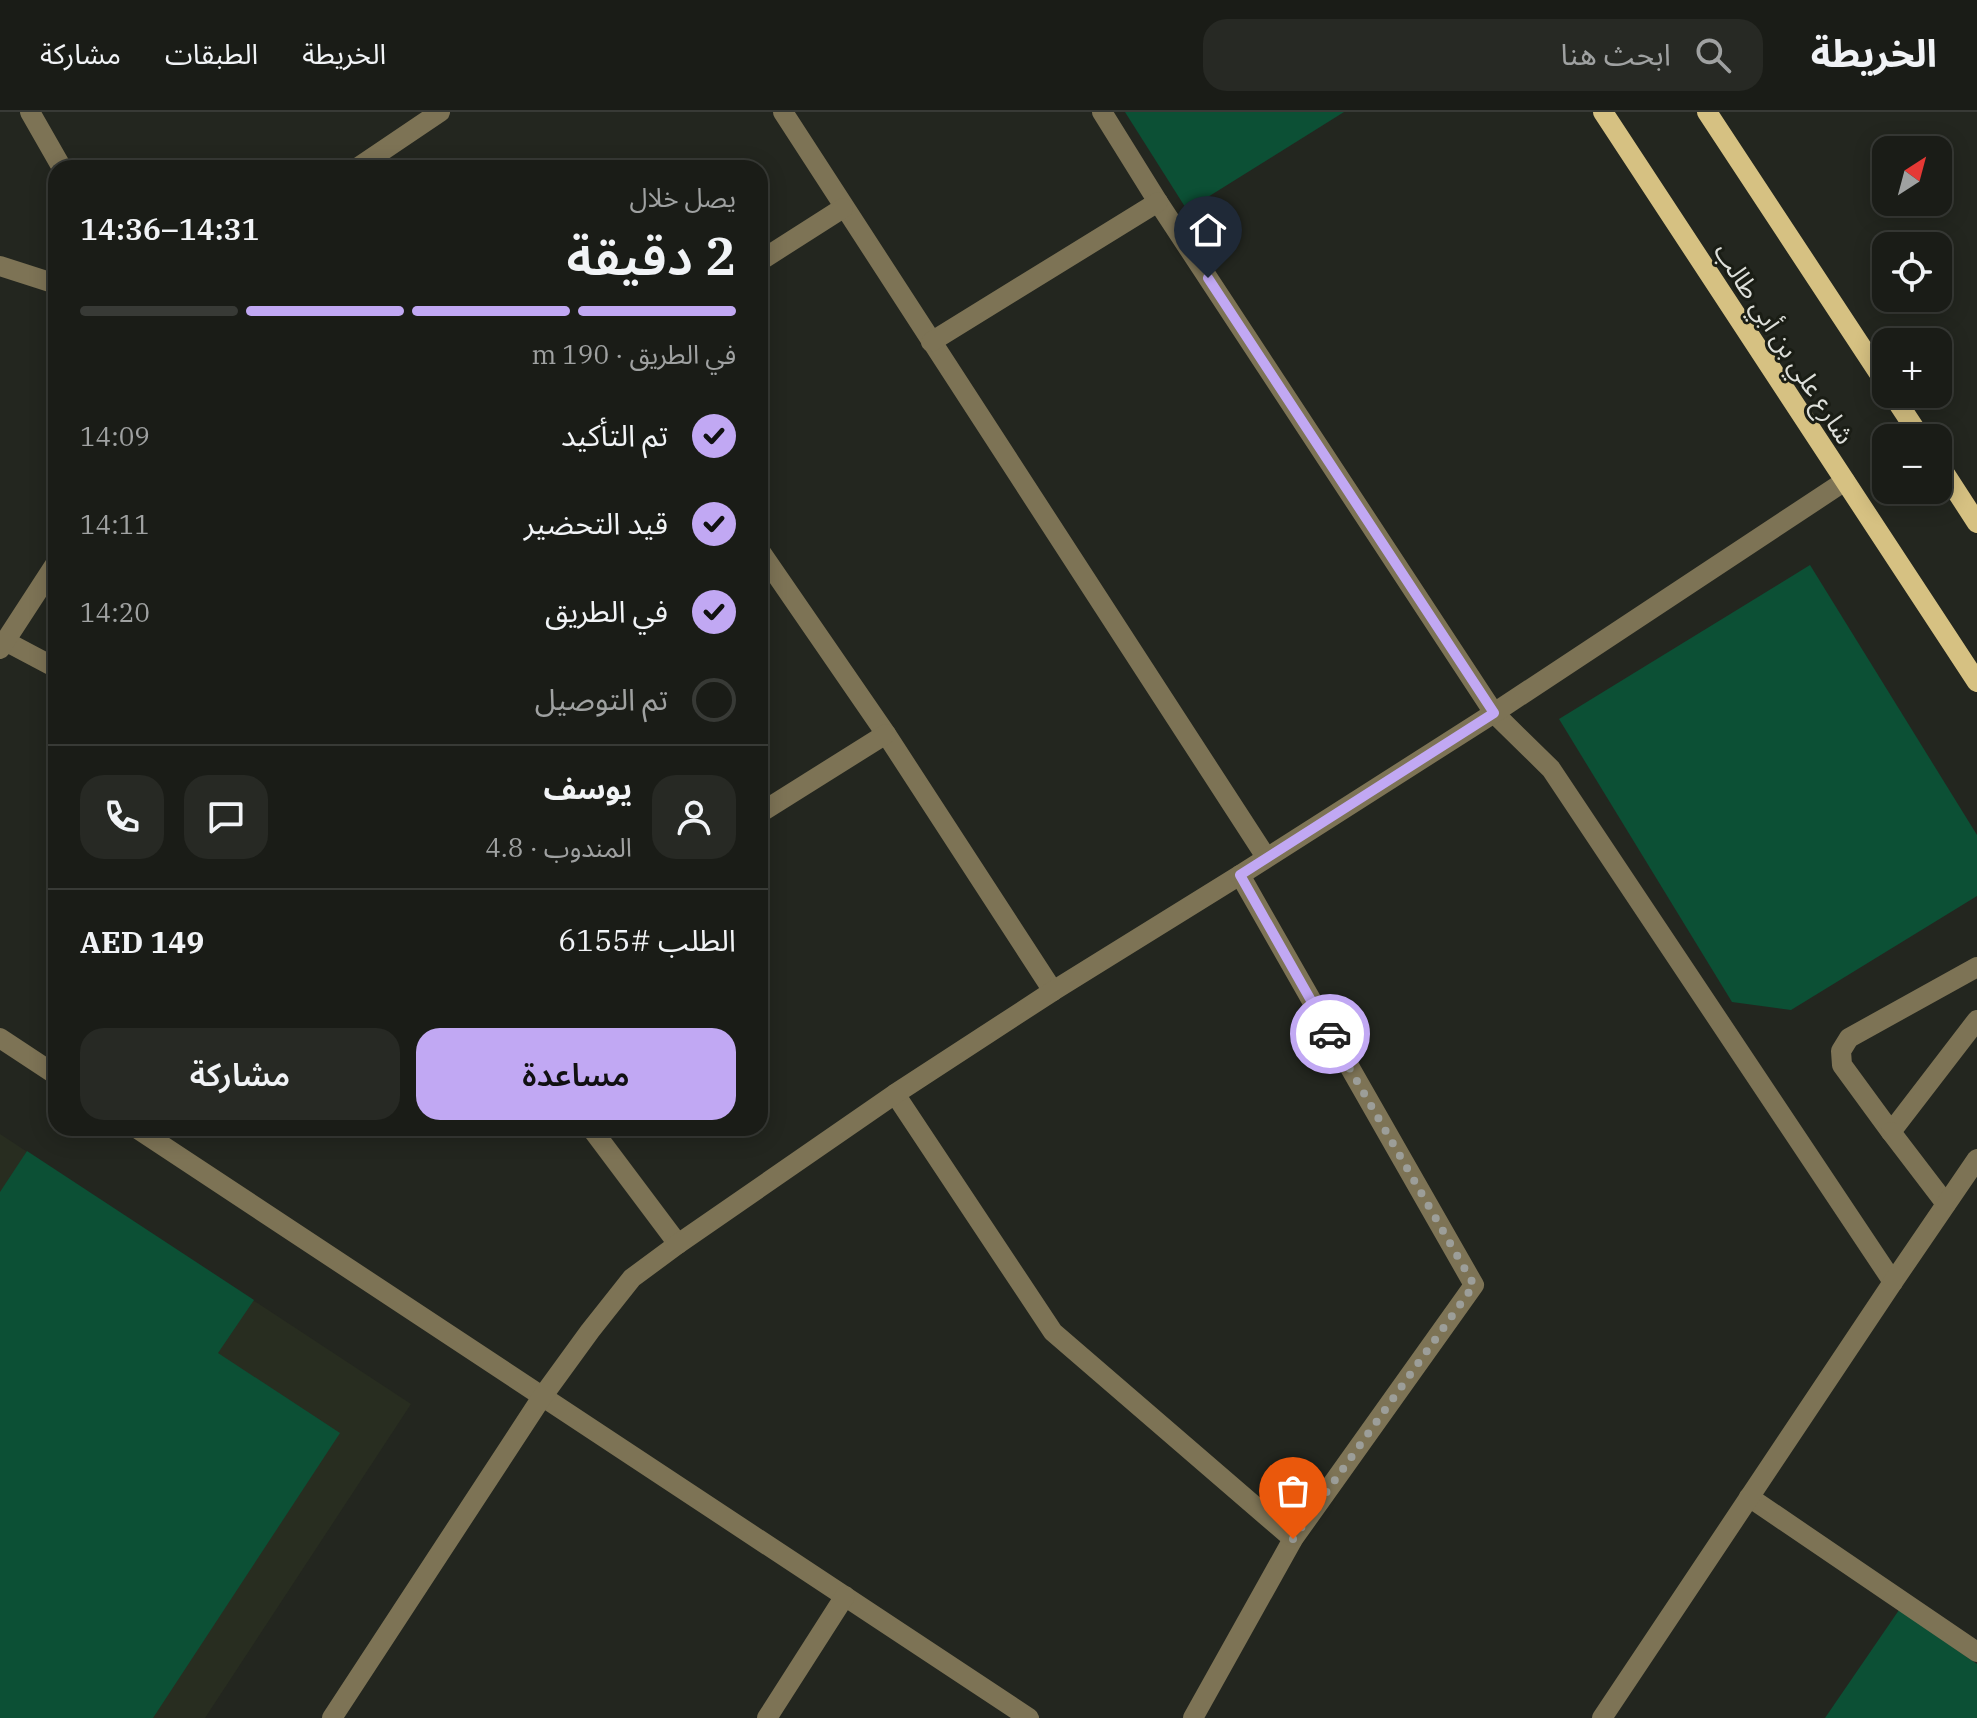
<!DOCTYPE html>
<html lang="ar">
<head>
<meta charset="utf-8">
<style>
	:root { --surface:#1a1c17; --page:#272924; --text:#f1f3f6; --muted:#9fa1a1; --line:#383a36; --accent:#c1a8f3 }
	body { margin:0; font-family:"IBM Plex Serif","Noto Sans Arabic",serif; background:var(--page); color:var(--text); direction:rtl; height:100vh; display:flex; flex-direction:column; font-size:30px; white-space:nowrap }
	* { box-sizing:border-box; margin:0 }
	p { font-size:26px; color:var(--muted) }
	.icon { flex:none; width:44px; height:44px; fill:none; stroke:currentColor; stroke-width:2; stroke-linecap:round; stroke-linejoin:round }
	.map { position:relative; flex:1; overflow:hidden; direction:ltr }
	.side { position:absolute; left:48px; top:48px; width:720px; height:976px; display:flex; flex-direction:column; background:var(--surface); border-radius:24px; box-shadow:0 4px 20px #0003,0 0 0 2px var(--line); direction:rtl }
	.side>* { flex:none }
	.needle { width:52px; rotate:36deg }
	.buttons { position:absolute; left:1872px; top:24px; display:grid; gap:16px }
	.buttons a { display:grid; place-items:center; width:80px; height:80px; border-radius:16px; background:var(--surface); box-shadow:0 4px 20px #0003,0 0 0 2px var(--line); font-size:40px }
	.pin { position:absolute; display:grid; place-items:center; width:68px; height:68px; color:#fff; margin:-82px -34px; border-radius:50% 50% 50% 0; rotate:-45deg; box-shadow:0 0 8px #0007 }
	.pin .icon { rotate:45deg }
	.courier { position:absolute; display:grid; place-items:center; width:80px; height:80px; margin:-40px; border:6px solid #c1a8f3; border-radius:50%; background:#fff; color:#222; box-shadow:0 2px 10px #0007 }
	.overview em { font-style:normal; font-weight:600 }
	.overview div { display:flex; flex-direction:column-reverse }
	.overview { display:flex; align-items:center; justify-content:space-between; height:136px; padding:0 32px }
	h1 { font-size:52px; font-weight:600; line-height:60px }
	.bar { display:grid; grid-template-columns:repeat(4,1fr); gap:12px 8px; align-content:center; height:96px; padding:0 32px }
	.bar i { height:10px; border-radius:6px; background:var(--line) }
	.bar .active { background:var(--accent) }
	.bar p { grid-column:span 4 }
	.line { display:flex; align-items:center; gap:20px; padding:0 32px; border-top:2px solid var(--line) }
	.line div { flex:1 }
	.round { display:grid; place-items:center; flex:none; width:84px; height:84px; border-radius:24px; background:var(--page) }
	ol { padding:0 32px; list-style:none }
	li { display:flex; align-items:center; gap:24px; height:88px }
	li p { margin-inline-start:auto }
	li .icon { padding:8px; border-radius:50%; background:var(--accent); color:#111; stroke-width:4 }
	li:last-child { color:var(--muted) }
	li i { width:44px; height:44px; border:4px solid var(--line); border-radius:50% }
	.primary-button { display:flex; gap:16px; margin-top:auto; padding:16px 32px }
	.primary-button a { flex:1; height:92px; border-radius:24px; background:var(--accent); color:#111; font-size:32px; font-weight:600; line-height:92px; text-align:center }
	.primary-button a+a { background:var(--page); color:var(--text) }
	header { display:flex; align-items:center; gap:48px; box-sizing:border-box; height:112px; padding:0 40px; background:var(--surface); border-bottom:2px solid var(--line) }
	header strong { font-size:38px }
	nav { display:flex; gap:44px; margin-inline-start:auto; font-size:28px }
	.search { width:560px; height:72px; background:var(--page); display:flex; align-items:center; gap:20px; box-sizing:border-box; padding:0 28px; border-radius:24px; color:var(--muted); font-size:30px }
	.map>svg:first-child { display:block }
</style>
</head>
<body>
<header>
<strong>الخريطة</strong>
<div class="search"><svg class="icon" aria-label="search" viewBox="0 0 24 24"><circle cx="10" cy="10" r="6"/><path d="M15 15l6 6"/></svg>ابحث هنا</div>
<nav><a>الخريطة</a><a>الطبقات</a><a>مشاركة</a></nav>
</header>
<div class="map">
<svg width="1977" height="1606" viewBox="0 0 1977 1606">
	<rect width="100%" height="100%" fill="#23261f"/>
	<!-- built -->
	<path fill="#282d20" d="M 0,1022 L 411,1292 L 205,1606 L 0,1606 Z"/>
	<!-- building -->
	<g fill="#0c5035">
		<path d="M 1125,0 L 1344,0 L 1187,98 Z"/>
		<path d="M 1810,453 L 1977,723 L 1977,784 L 1791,898 L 1732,890 L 1559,607 Z"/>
		<path d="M 27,1039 L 254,1188 L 218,1241 L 340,1321 L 153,1606 L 0,1606 L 0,1080 Z"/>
		<path d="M 1899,1498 L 1977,1552 L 1977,1606 L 1825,1606 Z"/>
	</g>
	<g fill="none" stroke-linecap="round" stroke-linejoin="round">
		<!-- minor -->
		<g stroke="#7d7355" stroke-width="20">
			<path d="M 30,0 L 62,56"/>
			<path d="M 783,0 L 1266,745"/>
			<path d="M 1102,0 L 1158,90 L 1494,601 L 1551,657 L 1893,1170"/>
			<path d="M 357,56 L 440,0"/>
			<path d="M 760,149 L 843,96"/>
			<path d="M 0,154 L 56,172"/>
			<path d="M 931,230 L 1158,90"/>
			<path d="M 760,439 L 886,622 L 1053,879"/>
			<path d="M 5,529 L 56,556"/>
			<path d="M 0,537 L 56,451"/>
			<path d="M 760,701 L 886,622"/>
			<path d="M 1977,855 L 1849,926 L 1841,939 L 1842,953 L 1891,1020 L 1977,908"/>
			<path d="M 0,926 L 56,963"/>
			<path d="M 895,982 L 1053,1220 L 1293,1427"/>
			<path d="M 136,1016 L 1029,1606"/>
			<path d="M 591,1016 L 678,1132"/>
			<path d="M 1891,1020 L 1946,1092"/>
			<path d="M 1749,1385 L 1977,1540"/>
			<path d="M 332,1606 L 542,1285 L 590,1219 L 632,1166 L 678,1132 L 895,982 L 1053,879 L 1240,763 L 1494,601 L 1845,369"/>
			<path d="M 767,1606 L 845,1484"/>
			<path d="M 1193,1606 L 1293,1427 L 1474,1173 L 1240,763"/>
			<path d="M 1602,1606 L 1893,1170 L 1977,1047"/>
		</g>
		<!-- major -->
		<g stroke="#d6c182" stroke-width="20">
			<path d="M 1603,0 L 1977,570"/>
			<path d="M 1707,0 L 1886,272"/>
			<path d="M 1892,282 L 1921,326"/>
			<path d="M 1938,351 L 1977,411"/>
		</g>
	</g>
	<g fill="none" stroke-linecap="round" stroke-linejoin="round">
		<!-- done -->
		<path stroke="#9c9e99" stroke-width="8" stroke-dasharray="0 14.4" d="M 1293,1427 L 1474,1173 L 1330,922"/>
		<!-- route -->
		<path stroke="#c1a8f3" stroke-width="10" d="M 1208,166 L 1494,601 L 1240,763 L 1330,922"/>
	</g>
	<g text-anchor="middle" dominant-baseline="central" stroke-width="6" stroke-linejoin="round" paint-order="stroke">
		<!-- street labels -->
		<g font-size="26" fill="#dddfda" stroke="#1a1d15">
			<text transform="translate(1785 231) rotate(57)">شارع علي بن أبي طالب</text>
		</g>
	</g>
</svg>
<div class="buttons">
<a><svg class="needle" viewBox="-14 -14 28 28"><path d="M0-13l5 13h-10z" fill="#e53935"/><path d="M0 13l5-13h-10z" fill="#9fa1a1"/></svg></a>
<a><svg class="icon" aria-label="locate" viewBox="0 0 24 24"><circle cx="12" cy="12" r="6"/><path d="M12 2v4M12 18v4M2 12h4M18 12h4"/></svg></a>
<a>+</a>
<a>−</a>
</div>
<div class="pin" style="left:1293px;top:1427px;background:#ea580c"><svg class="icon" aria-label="bag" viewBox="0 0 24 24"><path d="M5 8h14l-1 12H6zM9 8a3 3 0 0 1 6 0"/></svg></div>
<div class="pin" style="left:1208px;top:166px;background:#1f2937"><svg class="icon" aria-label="home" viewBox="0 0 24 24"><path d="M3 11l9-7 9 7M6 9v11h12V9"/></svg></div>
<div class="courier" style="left:1330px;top:922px"><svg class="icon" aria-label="car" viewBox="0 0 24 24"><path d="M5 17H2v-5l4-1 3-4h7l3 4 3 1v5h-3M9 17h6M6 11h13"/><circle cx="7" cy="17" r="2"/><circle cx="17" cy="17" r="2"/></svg></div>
<section class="side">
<div class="overview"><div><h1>2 دقيقة</h1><p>يصل خلال</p></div><em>14:31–14:36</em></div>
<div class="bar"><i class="active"></i><i class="active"></i><i class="active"></i><i></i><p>في الطريق · 190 m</p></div>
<ol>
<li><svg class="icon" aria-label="check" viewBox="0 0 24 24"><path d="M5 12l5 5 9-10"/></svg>تم التأكيد<p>14:09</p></li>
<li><svg class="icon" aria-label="check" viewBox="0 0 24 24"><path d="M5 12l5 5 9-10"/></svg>قيد التحضير<p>14:11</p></li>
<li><svg class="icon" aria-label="check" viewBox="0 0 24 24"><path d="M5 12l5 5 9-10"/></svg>في الطريق<p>14:20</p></li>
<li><i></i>تم التوصيل</li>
</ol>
<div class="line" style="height:144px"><a class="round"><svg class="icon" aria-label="person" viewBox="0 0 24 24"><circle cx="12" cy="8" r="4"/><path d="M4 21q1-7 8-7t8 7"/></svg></a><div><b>يوسف</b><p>المندوب · 4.8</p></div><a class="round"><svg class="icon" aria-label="chat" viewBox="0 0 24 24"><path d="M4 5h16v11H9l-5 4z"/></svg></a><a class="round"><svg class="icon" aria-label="phone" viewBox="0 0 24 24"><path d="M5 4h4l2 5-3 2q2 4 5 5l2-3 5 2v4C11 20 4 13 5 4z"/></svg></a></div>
<div class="line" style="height:104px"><div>الطلب #6155</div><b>AED 149</b></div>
<div class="primary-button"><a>مساعدة</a><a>مشاركة</a></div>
</section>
</div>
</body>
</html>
